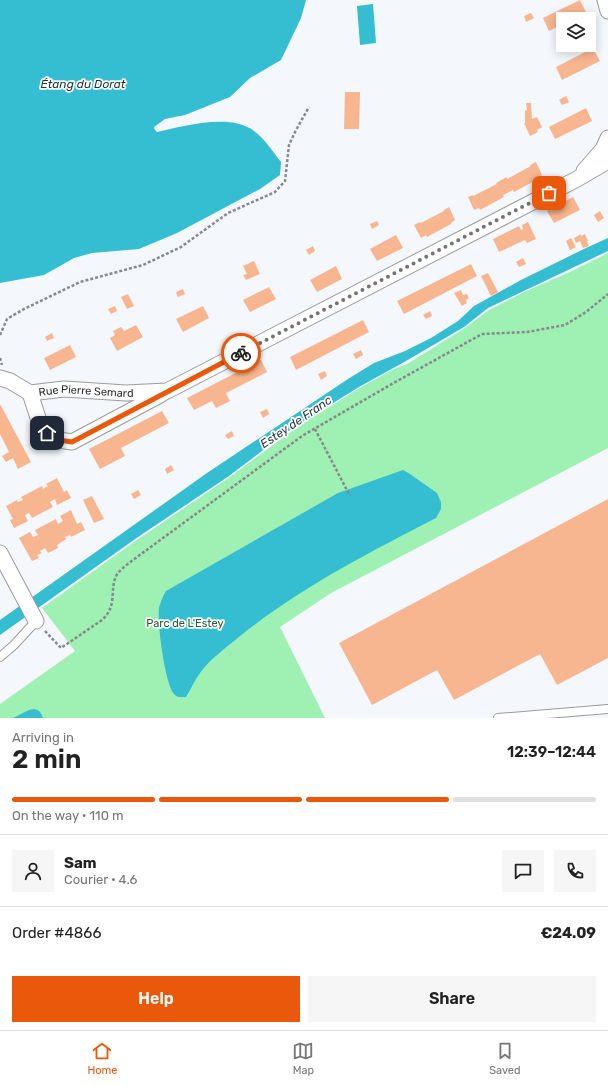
<!DOCTYPE html>
<html lang="en">
<head>
<meta charset="utf-8">
<style>
	:root { --surface:#fff; --page:#f6f6f6; --text:#222; --muted:#767676; --line:#e0e0e0; --accent:#ea580c }
	body { margin:0; font-family:Rubik,sans-serif; background:var(--page); color:var(--text); height:100vh; display:flex; flex-direction:column; font-size:15px; white-space:nowrap }
	* { box-sizing:border-box; margin:0 }
	p { font-size:13px; color:var(--muted) }
	.icon { flex:none; width:22px; height:22px; fill:none; stroke:currentColor; stroke-width:2; stroke-linecap:round; stroke-linejoin:round }
	.map { position:relative; height:718px; overflow:hidden }
	.sheet { display:flex; flex-direction:column; background:var(--surface); flex:1 }
	.sheet>* { flex:none }
	.tools { position:absolute; left:556px; top:12px; display:grid; gap:8px }
	.tools a { display:grid; place-items:center; width:40px; height:40px; border-radius:0px; background:var(--surface); box-shadow:0 2px 10px #0003; font-size:20px }
	.pin { position:absolute; display:grid; place-items:center; width:34px; height:34px; color:#fff; margin:-17px; border-radius:8px; box-shadow:0 2px 6px #0006 }
	.courier { position:absolute; display:grid; place-items:center; width:40px; height:40px; margin:-20px; border:3px solid #ea580c; border-radius:50%; background:#fff; color:#222; box-shadow:0 1px 5px #0007 }
	.summary em { font-style:normal; font-weight:600 }
	.summary div { display:flex; flex-direction:column-reverse }
	.summary { display:flex; align-items:center; justify-content:space-between; height:68px; padding:0 12px }
	h1 { font-size:26px; font-weight:600; line-height:30px }
	.bar { display:grid; grid-template-columns:repeat(4,1fr); gap:6px 4px; align-content:center; height:48px; padding:0 12px }
	.bar i { height:5px; border-radius:3px; background:var(--line) }
	.bar .selected { background:var(--accent) }
	.bar p { grid-column:span 4 }
	.line { display:flex; align-items:center; gap:10px; padding:0 12px; border-top:1px solid var(--line) }
	.line div { flex:1 }
	.round { display:grid; place-items:center; flex:none; width:42px; height:42px; border-radius:0px; background:var(--page) }
	.action { display:flex; gap:8px; margin-top:auto; padding:8px 12px }
	.action a { flex:1; height:46px; border-radius:0px; background:var(--accent); color:#fff; font-size:16px; font-weight:600; line-height:46px; text-align:center }
	.action a+a { background:var(--page); color:var(--text) }
	.menu { display:flex; justify-content:space-around; align-items:center; height:56px; border-top:1px solid var(--line); background:var(--surface); font-size:11px; color:var(--muted) }
	.menu a { display:grid; justify-items:center; gap:2px }
	.menu .selected { color:var(--accent) }
	.map>svg:first-child { display:block }
</style>
</head>
<body>
<div class="map">
<svg width="608" height="718" viewBox="0 0 608 718">
	<rect width="100%" height="100%" fill="#f4f7fb"/>
	<!-- green -->
	<path fill="#9ff0b3" d="M 608,253 L 608,448 L 331,593 L 280,627 L 325,718 L 0,718 L 0,704 L 75,651 L 42,608 L 137,540 L 230,477 L 285,436 L 307,421 L 361,387 L 394,369 L 407,364 L 465,328 L 489,310 L 524,292 L 570,272 Z"/>
	<!-- water -->
	<g fill="#35bdd2">
		<path d="M 0,0 L 306,0 L 301,18 L 281,60 L 250,78 L 230,97 L 185,115 L 165,119 L 154,127 L 155,130 L 157,132 C 185,126 230,113 254,131 C 265,139 273,152 281,162 L 280,175 L 260,189 L 177,233 L 139,249 L 92,253 L 74,258 L 44,275 L 0,283 Z"/>
		<path d="M 373,4 L 376,43 L 360,45 L 357,6 Z"/>
		<path d="M 608,238 L 608,251 L 488,308 L 464,327 L 406,361 L 359,387 L 309,418 L 284,434 L 229,476 L 138,537 L 0,635 L 0,620 L 207,473 L 348,379 L 374,363 L 405,351 L 431,338 L 458,321 L 474,306 L 521,280 L 586,248 Z"/>
		<path d="M 403,470 L 410,474 L 437,493 L 441,502 L 441,509 L 436,518 C 368,553 300,588 240,636 C 227,647 210,659 200,673 C 194,681 191,689 186,697 C 182,697 178,698 175,695 C 165,687 157,622 159,608 C 160,603 163,596 166,591 L 338,493 Z"/>
		<path d="M 34,709 C 40,710 41,713 43,718 L 13,718 L 29,710 Z"/>
	</g>
	<!-- building -->
	<g fill="#f8b690">
		<path d="M 580,0 L 586,12 L 573,19 L 563,19 L 563,24 L 549,31 L 543,18 Z"/>
		<path d="M 531,13 L 534,18 L 526,22 L 524,16 Z"/>
		<path d="M 593,48 L 600,61 L 562,80 L 556,67 Z"/>
		<path d="M 345,92 L 360,92 L 359,129 L 344,129 Z"/>
		<path d="M 566,96 L 569,102 L 562,105 L 559,100 Z"/>
		<path d="M 526,103 L 531,103 L 532,119 L 537,117 L 542,127 L 537,130 L 538,132 L 530,136 L 524,123 L 525,123 L 525,111 L 527,110 Z"/>
		<path d="M 586,108 L 592,121 L 555,139 L 549,127 Z"/>
		<path d="M 536,162 L 542,175 L 537,178 L 538,179 L 514,192 L 513,190 L 503,195 L 504,197 L 480,210 L 479,208 L 474,210 L 468,197 L 473,195 L 473,196 L 497,184 L 496,183 L 501,180 L 507,177 L 507,179 L 531,166 L 530,165 Z"/>
		<path d="M 573,197 L 580,210 L 554,223 L 547,211 Z"/>
		<path d="M 449,207 L 455,220 L 451,223 L 451,224 L 427,237 L 426,235 L 421,238 L 414,225 L 420,222 L 421,223 L 444,211 L 444,210 Z"/>
		<path d="M 600,211 L 604,218 L 598,222 L 594,215 Z"/>
		<path d="M 377,221 L 379,225 L 372,229 L 370,224 Z"/>
		<path d="M 528,222 L 536,239 L 527,243 L 525,240 L 499,252 L 493,239 L 519,226 L 521,230 L 523,229 L 522,225 Z"/>
		<path d="M 581,234 L 581,236 L 585,234 L 588,241 L 587,242 L 589,246 L 583,248 L 580,241 L 576,243 L 574,238 Z"/>
		<path d="M 396,235 L 403,248 L 377,261 L 370,249 Z"/>
		<path d="M 571,238 L 576,247 L 570,250 L 566,241 Z"/>
		<path d="M 313,246 L 315,251 L 309,255 L 306,250 Z"/>
		<path d="M 523,258 L 526,264 L 519,267 L 516,262 Z"/>
		<path d="M 254,261 L 260,274 L 246,280 L 243,275 L 247,274 L 243,266 Z"/>
		<path d="M 471,264 L 477,276 L 404,314 L 397,301 Z"/>
		<path d="M 336,266 L 342,279 L 317,292 L 310,280 Z"/>
		<path d="M 488,273 L 498,292 L 491,296 L 481,276 Z"/>
		<path d="M 269,287 L 276,299 L 250,312 L 243,300 Z"/>
		<path d="M 183,289 L 185,294 L 178,297 L 176,292 Z"/>
		<path d="M 461,290 L 463,295 L 467,294 L 469,298 L 466,300 L 467,303 L 462,306 L 454,293 Z"/>
		<path d="M 128,294 L 134,306 L 127,309 L 121,297 Z"/>
		<path d="M 115,306 L 117,311 L 111,314 L 108,309 Z"/>
		<path d="M 203,306 L 209,318 L 183,332 L 176,319 Z"/>
		<path d="M 430,311 L 432,316 L 426,319 L 423,315 Z"/>
		<path d="M 363,320 L 369,332 L 296,370 L 290,357 Z"/>
		<path d="M 136,325 L 143,337 L 117,351 L 110,338 L 115,335 L 113,331 L 121,327 L 124,331 Z"/>
		<path d="M 52,333 L 54,338 L 47,341 L 45,337 Z"/>
		<path d="M 70,345 L 76,357 L 50,370 L 44,358 Z"/>
		<path d="M 361,350 L 363,355 L 356,359 L 353,354 Z"/>
		<path d="M 261,360 L 267,372 L 226,393 L 230,401 L 216,408 L 212,401 L 194,410 L 187,398 Z"/>
		<path d="M 325,371 L 327,376 L 321,380 L 318,374 Z"/>
		<path d="M 0,404 L 31,462 L 18,469 L 13,458 L 6,462 L 2,456 L 9,452 L 0,434 Z"/>
		<path d="M 267,409 L 269,414 L 263,418 L 260,412 Z"/>
		<path d="M 162,411 L 169,423 L 121,448 L 125,456 L 100,469 L 89,449 Z"/>
		<path d="M 232,431 L 234,436 L 228,439 L 225,435 Z"/>
		<path d="M 171,465 L 174,470 L 167,474 L 165,469 Z"/>
		<path d="M 57,478 L 64,492 L 67,490 L 71,498 L 57,505 L 55,499 L 50,502 L 53,507 L 32,518 L 29,513 L 25,515 L 28,521 L 14,528 L 10,520 L 13,519 L 6,506 L 17,500 L 18,502 L 23,500 L 21,497 L 42,486 L 43,489 L 48,486 L 46,484 Z"/>
		<path d="M 138,490 L 141,495 L 134,499 L 131,494 Z"/>
		<path d="M 92,496 L 104,519 L 94,523 L 83,500 Z"/>
		<path d="M 608,499 L 608,658 L 557,685 L 540,654 L 454,700 L 437,670 L 372,705 L 339,643 Z"/>
		<path d="M 71,510 L 77,524 L 81,522 L 85,530 L 71,537 L 70,535 L 65,537 L 66,539 L 57,545 L 58,548 L 48,553 L 45,548 L 40,551 L 42,553 L 37,555 L 39,558 L 32,561 L 19,538 L 30,532 L 33,537 L 38,535 L 35,530 L 56,519 L 58,524 L 63,521 L 60,516 Z"/>
	</g>
	<g fill="none" stroke-linecap="round" stroke-linejoin="round">
		<!-- service casing -->
		<g stroke="#999c9f" stroke-width="10">
			<g id="service">
				<path d="M 0,657 L 14,645 L 36,621"/>
				<path d="M 498,718 L 608,709"/>
			</g>
		</g>
		<!-- minor casing -->
		<g stroke="#999c9f" stroke-width="17">
			<g id="minor">
				<path d="M 605,0 L 608,11"/>
				<path d="M 584,171 L 603,149 L 608,138"/>
				<path id="s1" d="M 0,378 L 10,381 L 30,393 L 64,389 L 126,393 L 167,391 L 577,179 L 608,161"/>
				<path d="M 30,393 L 41,427 L 53,439 L 72,442 L 162,394"/>
				<path d="M 0,553 L 36,621"/>
			</g>
		</g>
		<!-- path -->
		<g stroke="#87898c" stroke-width="2.5" stroke-dasharray="3 2" stroke-linecap="butt">
			<path d="M 0,335 L 7,319 L 24,309 L 80,282 L 143,265 L 181,247 L 228,213 L 275,192 L 285,181 L 289,145 L 296,130 L 309,107"/>
			<path d="M 0,358 L 2,365"/>
			<path d="M 315,429 L 350,496"/>
			<path d="M 45,631 L 61,648 L 102,620 C 119,605 108,587 118,573 C 122,568 128,564 133,560 L 302,436 L 390,385 L 482,334 L 527,332 L 565,325 L 586,312 L 608,294"/>
		</g>
		<!-- service -->
		<use href="#service" stroke="#fff" stroke-width="8"/>
		<!-- minor -->
		<use href="#minor" stroke="#fff" stroke-width="15"/>
	</g>
	<g fill="none" stroke-linecap="round" stroke-linejoin="round">
		<!-- done -->
		<path stroke="#727476" stroke-width="4" stroke-dasharray="0 7.2" d="M 241,353 L 549,193"/>
		<!-- route -->
		<path stroke="#ea580c" stroke-width="5" d="M 47,433 L 53,439 L 72,442 L 241,353"/>
	</g>
	<g text-anchor="middle" dominant-baseline="central" stroke-width="3.5" stroke-linejoin="round" paint-order="stroke">
		<!-- street labels -->
		<g font-size="11" fill="#2c2d2f" stroke="#fff">
			<text stroke="none"><textPath href="#s1" startOffset="90">Rue Pierre Semard</textPath></text>
		</g>
		<!-- park labels -->
		<g font-size="11" fill="#245d36" stroke="#fff">
			<text x="185" y="623">Parc de L'Estey</text>
		</g>
		<!-- water labels -->
		<g font-size="12" font-style="italic" fill="#1e3438" stroke="#fff">
			<text x="83" y="84">Étang du Dorat</text>
			<text transform="translate(296 422) rotate(-34)">Estey de Franc</text>
		</g>
	</g>
</svg>
<div class="tools">
<a><svg class="icon" aria-label="layers" viewBox="0 0 24 24"><path d="M12 4l9 5-9 5-9-5zM3 14l9 5 9-5"/></svg></a>
</div>
<div class="pin" style="left:549px;top:193px;background:#ea580c"><svg class="icon" aria-label="bag" viewBox="0 0 24 24"><path d="M5 8h14l-1 12H6zM9 8a3 3 0 0 1 6 0"/></svg></div>
<div class="pin" style="left:47px;top:433px;background:#1f2937"><svg class="icon" aria-label="home" viewBox="0 0 24 24"><path d="M3 11l9-7 9 7M6 9v11h12V9"/></svg></div>
<div class="courier" style="left:241px;top:353px"><svg class="icon" aria-label="bike" viewBox="0 0 24 24"><circle cx="6" cy="16" r="4"/><circle cx="18" cy="16" r="4"/><path d="M6 16l4-8h5l3 8M10 8l3 8H6M13 5h3"/></svg></div>
</div>
<section class="sheet">
<div class="summary"><div><h1>2 min</h1><p>Arriving in</p></div><em>12:39–12:44</em></div>
<div class="bar"><i class="selected"></i><i class="selected"></i><i class="selected"></i><i></i><p>On the way · 110 m</p></div>
<div class="line" style="height:72px"><a class="round"><svg class="icon" aria-label="person" viewBox="0 0 24 24"><circle cx="12" cy="8" r="4"/><path d="M4 21q1-7 8-7t8 7"/></svg></a><div><b>Sam</b><p>Courier · 4.6</p></div><a class="round"><svg class="icon" aria-label="chat" viewBox="0 0 24 24"><path d="M4 5h16v11H9l-5 4z"/></svg></a><a class="round"><svg class="icon" aria-label="phone" viewBox="0 0 24 24"><path d="M5 4h4l2 5-3 2q2 4 5 5l2-3 5 2v4C11 20 4 13 5 4z"/></svg></a></div>
<div class="line" style="height:52px"><div>Order #4866</div><b>€24.09</b></div>
<div class="action"><a>Help</a><a>Share</a></div>
</section>
<nav class="menu">
<a class="selected"><svg class="icon" aria-label="home" viewBox="0 0 24 24"><path d="M3 11l9-7 9 7M6 9v11h12V9"/></svg>Home</a>
<a><svg class="icon" aria-label="map" viewBox="0 0 24 24"><path d="M3 6l6-2 6 2 6-2v14l-6 2-6-2-6 2zM9 4v14M15 6v14"/></svg>Map</a>
<a><svg class="icon" aria-label="saved" viewBox="0 0 24 24"><path d="M7 4h10v16l-5-4-5 4z"/></svg>Saved</a>
</nav>
</body>
</html>
